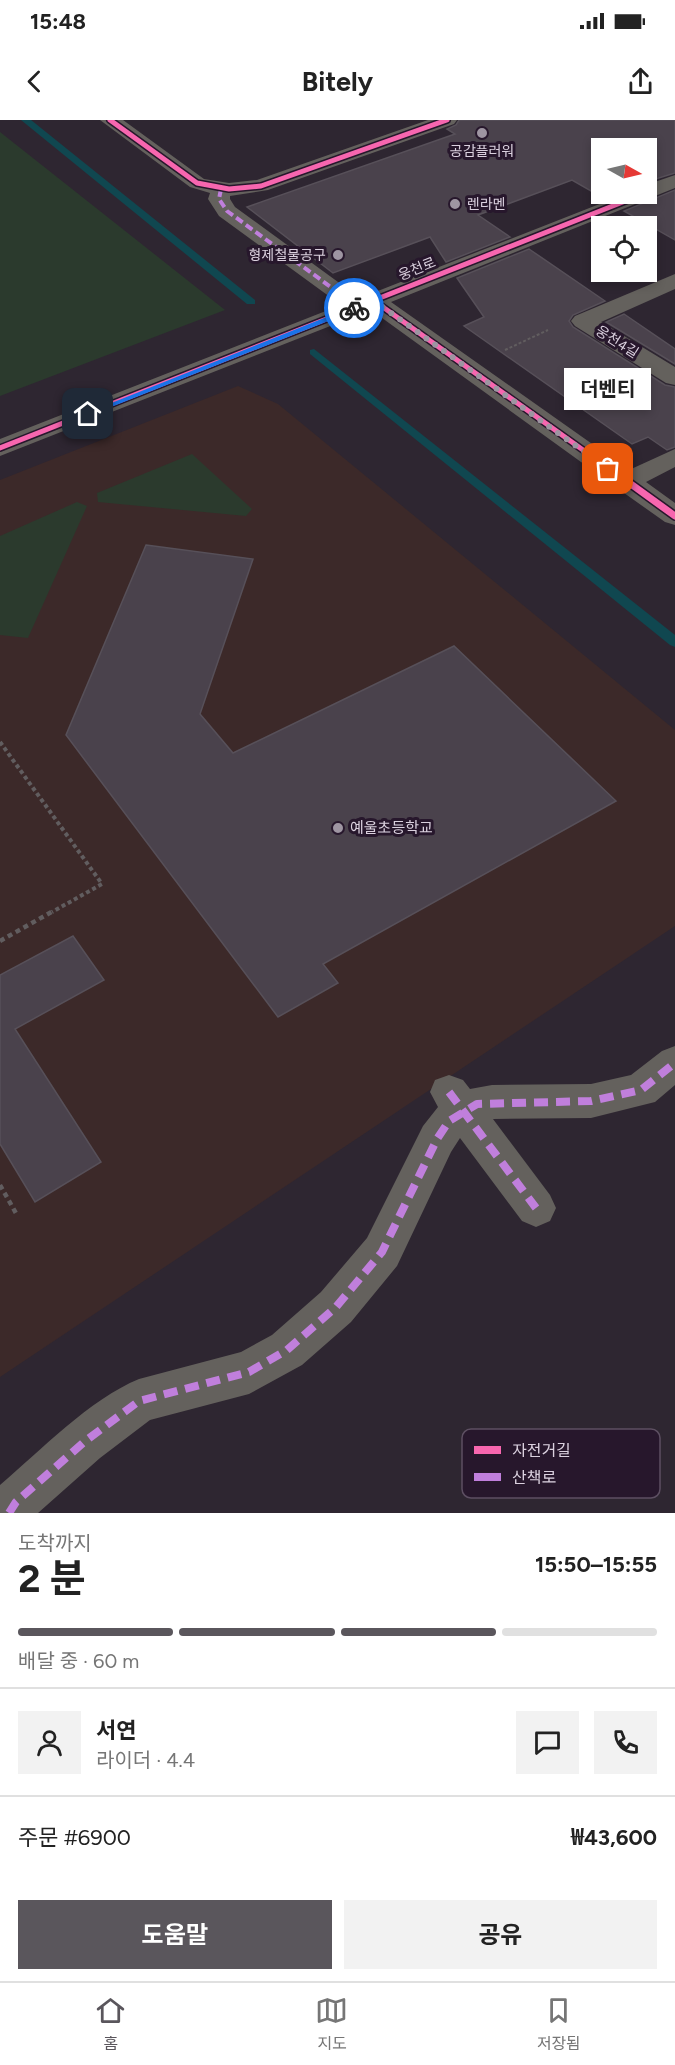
<!DOCTYPE html>
<html lang="ko">
<head>
<meta charset="utf-8">
<style>
	:root { --surface:#fff; --page:#f2f2f2; --text:#222; --muted:#767676; --line:#e0e0e0; --accent:#5a565c }
	body { margin:0; font-family:Figtree,"Noto Sans KR",sans-serif; background:var(--page); color:var(--text); height:100vh; display:flex; flex-direction:column; font-size:22px; white-space:nowrap }
	* { box-sizing:border-box; margin:0 }
	p { font-size:20px; color:var(--muted) }
	.icon { flex:none; width:33px; height:33px; fill:none; stroke:currentColor; stroke-width:2; stroke-linecap:round; stroke-linejoin:round }
	.map { position:relative; height:1393px; overflow:hidden }
	.sheet { display:flex; flex-direction:column; background:var(--surface); flex:1 }
	.sheet>* { flex:none }
	.needle { width:39px; rotate:98deg }
	.buttons { position:absolute; left:591px; top:18px; display:grid; gap:12px }
	.buttons a { display:grid; place-items:center; width:66px; height:66px; border-radius:0px; background:var(--surface); box-shadow:0 3px 9px #0003; font-size:30px }
	.pin { position:absolute; display:grid; place-items:center; width:51px; height:51px; color:#fff; margin:-26px; border-radius:12px; box-shadow:0 3px 9px #0006 }
	.courier { position:absolute; display:grid; place-items:center; width:60px; height:60px; margin:-30px; border:4px solid #1a73e8; border-radius:50%; background:#fff; color:#222; box-shadow:0 2px 8px #0007 }
	.bubble { position:absolute; height:42px; border-radius:0px; background:var(--surface); box-shadow:0 3px 9px #0003; font-size:20px; font-weight:700; line-height:42px; text-align:center }
	.overview em { font-style:normal; font-weight:700 }
	.overview div { display:flex; flex-direction:column-reverse }
	.overview { display:flex; align-items:center; justify-content:space-between; height:102px; padding:0 18px }
	h1 { font-size:39px; font-weight:700; line-height:45px }
	.bar { display:grid; grid-template-columns:repeat(4,1fr); gap:9px 6px; align-content:center; height:72px; padding:0 18px }
	.bar i { height:8px; border-radius:4px; background:var(--line) }
	.bar .current { background:var(--accent) }
	.bar p { grid-column:span 4 }
	.line { display:flex; align-items:center; gap:15px; padding:0 18px; border-top:2px solid var(--line) }
	.line div { flex:1 }
	.round { display:grid; place-items:center; flex:none; width:63px; height:63px; border-radius:0px; background:var(--page) }
	.button { display:flex; gap:12px; margin-top:auto; padding:12px 18px }
	.button a { flex:1; height:69px; border-radius:0px; background:var(--accent); color:#fff; font-size:24px; font-weight:700; line-height:69px; text-align:center }
	.button a+a { background:var(--page); color:var(--text) }
	.status { display:flex; justify-content:space-between; align-items:center; height:42px; padding:0 30px; background:var(--surface); direction:ltr }
	.status svg { height:16px; fill:currentColor }
	header { display:flex; justify-content:space-between; align-items:center; height:78px; padding:0 18px; background:var(--surface); font-size:27px; font-weight:700 }
	.dock { display:flex; justify-content:space-around; align-items:center; height:84px; border-top:2px solid var(--line); background:var(--surface); font-size:16px; color:var(--muted) }
	.dock a { display:grid; justify-items:center; gap:3px }
	.dock .current { color:var(--accent) }
	.map>svg:first-child { display:block }
</style>
</head>
<body>
<div class="status"><b>15:48</b><svg viewBox="0 0 49 12"><path d="M0 12V9h3v3zM5 12V6h3v6zM10 12V3h3v9zM15 12V0h3v12zM26 1h20v11H26zM47 4h2v5h-2z"/></svg></div>
<header><svg class="icon" aria-label="back" viewBox="0 0 24 24"><path d="M15 5l-7 7 7 7"/></svg>Bitely<svg class="icon" aria-label="share" viewBox="0 0 24 24"><path d="M12 15V3M7 8l5-5 5 5M5 13v7h14v-7"/></svg></header>
<div class="map">
<svg width="675" height="1393" viewBox="0 0 675 1393">
	<rect width="100%" height="100%" fill="#2e2631"/>
	<!-- education -->
	<path fill="#3c2929" d="M 238,266 L 278,284 L 675,610 L 675,806 L 0,1257 L 0,360 Z"/>
	<!-- green -->
	<g fill="#2b3a2d">
		<path d="M 0,12 L 225,190 L 0,276 Z"/>
		<path d="M 192,334 L 252,389 L 246,396 L 98,382 L 97,373 Z"/>
		<path d="M 77,382 L 87,386 L 28,518 L 0,515 L 0,416 Z"/>
	</g>
	<g fill="none" stroke-linecap="round" stroke-linejoin="round">
		<!-- stream -->
		<g fill="#104750" fill-rule="evenodd">
			<path d="M 21,0 L 31,0 L 255,180 L 255,184 L 247,184 Z"/>
			<path d="M 314,229 L 675,515 L 675,527 L 670,525 L 310,234 L 310,230 Z"/>
		</g>
	</g>
	<!-- building -->
	<g fill="#4a424c" stroke="#575059" stroke-width="1.5">
		<path d="M 459,0 L 675,0 L 675,53 L 646,62 L 646,28 L 602,28 L 602,74 L 620,74 L 605,79 L 572,60 L 478,95 L 510,117 L 446,142 L 430,117 L 333,153 L 247,87 L 455,14 L 447,9 L 456,5 Z"/>
		<path d="M 675,70 L 675,120 L 624,91 Z"/>
		<path d="M 529,129 L 605,181 L 573,195 L 569,201 L 573,207 L 665,265 L 675,267 L 675,327 L 667,330 L 648,317 L 632,324 L 464,206 L 484,197 L 457,158 Z"/>
		<path d="M 624,194 L 675,229 L 675,244 L 606,202 Z"/>
		<path d="M 146,425 L 253,439 L 200,594 L 233,633 L 454,526 L 616,681 L 323,844 L 338,863 L 278,897 L 66,615 Z"/>
		<path d="M 73,816 L 104,860 L 15,909 L 101,1042 L 35,1082 L 0,1024 L 0,855 Z"/>
	</g>
	<g fill="none" stroke-linecap="round" stroke-linejoin="round">
		<!-- path-far2 -->
		<path stroke="#615d5f" stroke-width="2" stroke-dasharray="3 2" stroke-linecap="butt" d="M 505,230 L 548,210"/>
		<!-- path-far1 -->
		<path stroke="#615d5f" stroke-width="4" stroke-dasharray="4 3" stroke-linecap="butt" d="M 0,622 L 102,764 L 52,792"/>
		<!-- path -->
		<g stroke="#615d5f" stroke-width="4.5" stroke-dasharray="5 4" stroke-linecap="butt">
			<path d="M 0,821 L 55,790"/>
			<path d="M 0,1065 L 17,1095"/>
		</g>
		<!-- street -->
		<g fill="#64615d" fill-rule="evenodd">
			<path d="M 100,0 L 123,0 L 204,59 L 229,63 L 257,60 L 428,0 L 457,0 L 454,4 L 268,70 L 230,76 L 230,79 L 235,87 L 360,178 L 625,74 L 646,74 L 646,65 L 675,55 L 675,68 L 391,182 L 629,350 L 675,329 L 675,347 L 646,362 L 675,383 L 675,405 L 665,402 L 617,368 L 371,190 L 0,336 L 0,319 L 341,185 L 219,96 L 208,79 L 210,73 L 190,67 Z"/>
			<path d="M 675,154 L 675,169 L 601,202 L 675,247 L 675,265 L 666,263 L 575,206 L 571,201 L 575,196 Z"/>
			<path d="M 675,926 L 675,965 L 655,982 L 591,998 L 493,999 L 550,1075 L 556,1088 L 550,1101 L 536,1107 L 522,1101 L 460,1018 L 451,1032 L 397,1146 L 351,1202 L 302,1245 L 249,1274 L 150,1300 L 100,1338 L 38,1393 L 0,1393 L 0,1365 C 40,1331 90,1279 139,1259 L 241,1232 L 272,1215 L 321,1172 L 367,1118 L 423,1006 L 438,987 L 430,972 L 435,960 L 449,955 L 463,960 L 470,969 L 492,965 L 591,964 L 631,955 L 662,931 Z"/>
		</g>
		<!-- quiet-far1 -->
		<path stroke="#c07fdc" stroke-width="4" stroke-dasharray="8 4" stroke-linecap="butt" d="M 221,69 L 219,79 L 227,91 L 358,187"/>
		<!-- quiet -->
		<g stroke="#c07fdc" stroke-width="8" stroke-dasharray="14 8" stroke-linecap="butt">
			<path d="M 449,972 L 536,1088"/>
			<path d="M 9,1393 L 16,1382 L 84,1322 L 139,1281 L 249,1252 L 287,1230 L 336,1187 L 382,1132 L 437,1019 L 449,1001 L 477,984 L 591,981 L 641,970 L 675,943"/>
		</g>
		<!-- cycleway-far1 casing -->
		<g stroke="#27172c" stroke-width="8">
			<g id="cycleway-far1">
				<path d="M 110,0 L 197,63 L 229,69 L 261,66 L 447,0"/>
				<path d="M 373,180 L 597,340"/>
				<path d="M 0,328 L 643,74"/>
			</g>
		</g>
		<!-- cycleway casing -->
		<g stroke="#27172c" stroke-width="10">
			<path id="cycleway" d="M 595,338 L 675,396"/>
		</g>
		<!-- cycleway-far1 -->
		<use href="#cycleway-far1" stroke="#f766af" stroke-width="5"/>
		<!-- cycleway -->
		<use href="#cycleway" stroke="#f766af" stroke-width="7"/>
	</g>
	<!-- route -->
	<path fill="#1a73e8" d="M 354,186 L 356,190 L 91,295 L 84,294 Z"/>
	<g fill="none" stroke-linecap="round" stroke-linejoin="round">
		<!-- done -->
		<path stroke="#9e95a2" stroke-width="6" stroke-dasharray="0 10.8" d="M 354,188 L 373,180 L 608,349"/>
	</g>
	<!-- markers -->
	<g fill="#9e95a2" stroke="#27172c" stroke-width="2">
		<circle cx="482" cy="13" r="6"/>
		<circle cx="455" cy="84" r="6"/>
		<circle cx="338" cy="135" r="6"/>
		<circle cx="338" cy="708" r="6"/>
	</g>
	<g text-anchor="middle" dominant-baseline="central" stroke-width="6" stroke-linejoin="round" paint-order="stroke">
		<!-- far-poi labels -->
		<g font-size="14" fill="#dbd1df" stroke="#27172c">
			<text x="482" y="31">공감플러워</text>
			<text x="467" y="84" text-anchor="start">렌라멘</text>
			<text x="326" y="135" text-anchor="end">형제철물공구</text>
		</g>
		<!-- far-street labels -->
		<g font-size="14" fill="#dbd1df" stroke="#27172c">
			<text transform="translate(417 149) rotate(-22)">웅천로</text>
			<text transform="translate(617 222) rotate(32)">웅천4길</text>
		</g>
		<!-- poi labels -->
		<g font-size="15" fill="#dbd1df" stroke="#27172c" text-anchor="start">
			<text x="350" y="708">예울초등학교</text>
		</g>
	</g>
	<!-- legend -->
	<rect x="462" y="1309" width="198" height="69" rx="9" fill="#27172c" stroke="#5d4f62" stroke-width="1.5"/>
	<rect x="474" y="1326" width="27" height="8" fill="#f766af"/>
	<rect x="474" y="1353" width="27" height="8" fill="#c07fdc"/>
	<g font-size="16" fill="#dbd1df">
		<text x="512" y="1336">자전거길</text>
		<text x="512" y="1363">산책로</text>
	</g>
</svg>
<div class="buttons">
<a><svg class="needle" viewBox="-14 -14 28 28"><path d="M0-13l5 13h-10z" fill="#e53935"/><path d="M0 13l5-13h-10z" fill="#767676"/></svg></a>
<a><svg class="icon" aria-label="locate" viewBox="0 0 24 24"><circle cx="12" cy="12" r="6"/><path d="M12 2v4M12 18v4M2 12h4M18 12h4"/></svg></a>
</div>
<div class="pin" style="left:608px;top:349px;background:#ea580c"><svg class="icon" aria-label="bag" viewBox="0 0 24 24"><path d="M5 8h14l-1 12H6zM9 8a3 3 0 0 1 6 0"/></svg></div>
<div class="pin" style="left:88px;top:294px;background:#1f2937"><svg class="icon" aria-label="home" viewBox="0 0 24 24"><path d="M3 11l9-7 9 7M6 9v11h12V9"/></svg></div>
<div class="courier" style="left:354px;top:188px"><svg class="icon" aria-label="bike" viewBox="0 0 24 24"><circle cx="6" cy="16" r="4"/><circle cx="18" cy="16" r="4"/><path d="M6 16l4-8h5l3 8M10 8l3 8H6M13 5h3"/></svg></div>
<div class="bubble" style="left:564px;top:248px;width:87px">더벤티</div>
</div>
<section class="sheet">
<div class="overview"><div><h1>2 분</h1><p>도착까지</p></div><em>15:50–15:55</em></div>
<div class="bar"><i class="current"></i><i class="current"></i><i class="current"></i><i></i><p>배달 중 · 60 m</p></div>
<div class="line" style="height:108px"><a class="round"><svg class="icon" aria-label="person" viewBox="0 0 24 24"><circle cx="12" cy="8" r="4"/><path d="M4 21q1-7 8-7t8 7"/></svg></a><div><b>서연</b><p>라이더 · 4.4</p></div><a class="round"><svg class="icon" aria-label="chat" viewBox="0 0 24 24"><path d="M4 5h16v11H9l-5 4z"/></svg></a><a class="round"><svg class="icon" aria-label="phone" viewBox="0 0 24 24"><path d="M5 4h4l2 5-3 2q2 4 5 5l2-3 5 2v4C11 20 4 13 5 4z"/></svg></a></div>
<div class="line" style="height:78px"><div>주문 #6900</div><b>₩43,600</b></div>
<div class="button"><a>도움말</a><a>공유</a></div>
</section>
<nav class="dock">
<a class="current"><svg class="icon" aria-label="home" viewBox="0 0 24 24"><path d="M3 11l9-7 9 7M6 9v11h12V9"/></svg>홈</a>
<a><svg class="icon" aria-label="map" viewBox="0 0 24 24"><path d="M3 6l6-2 6 2 6-2v14l-6 2-6-2-6 2zM9 4v14M15 6v14"/></svg>지도</a>
<a><svg class="icon" aria-label="saved" viewBox="0 0 24 24"><path d="M7 4h10v16l-5-4-5 4z"/></svg>저장됨</a>
</nav>
</body>
</html>
